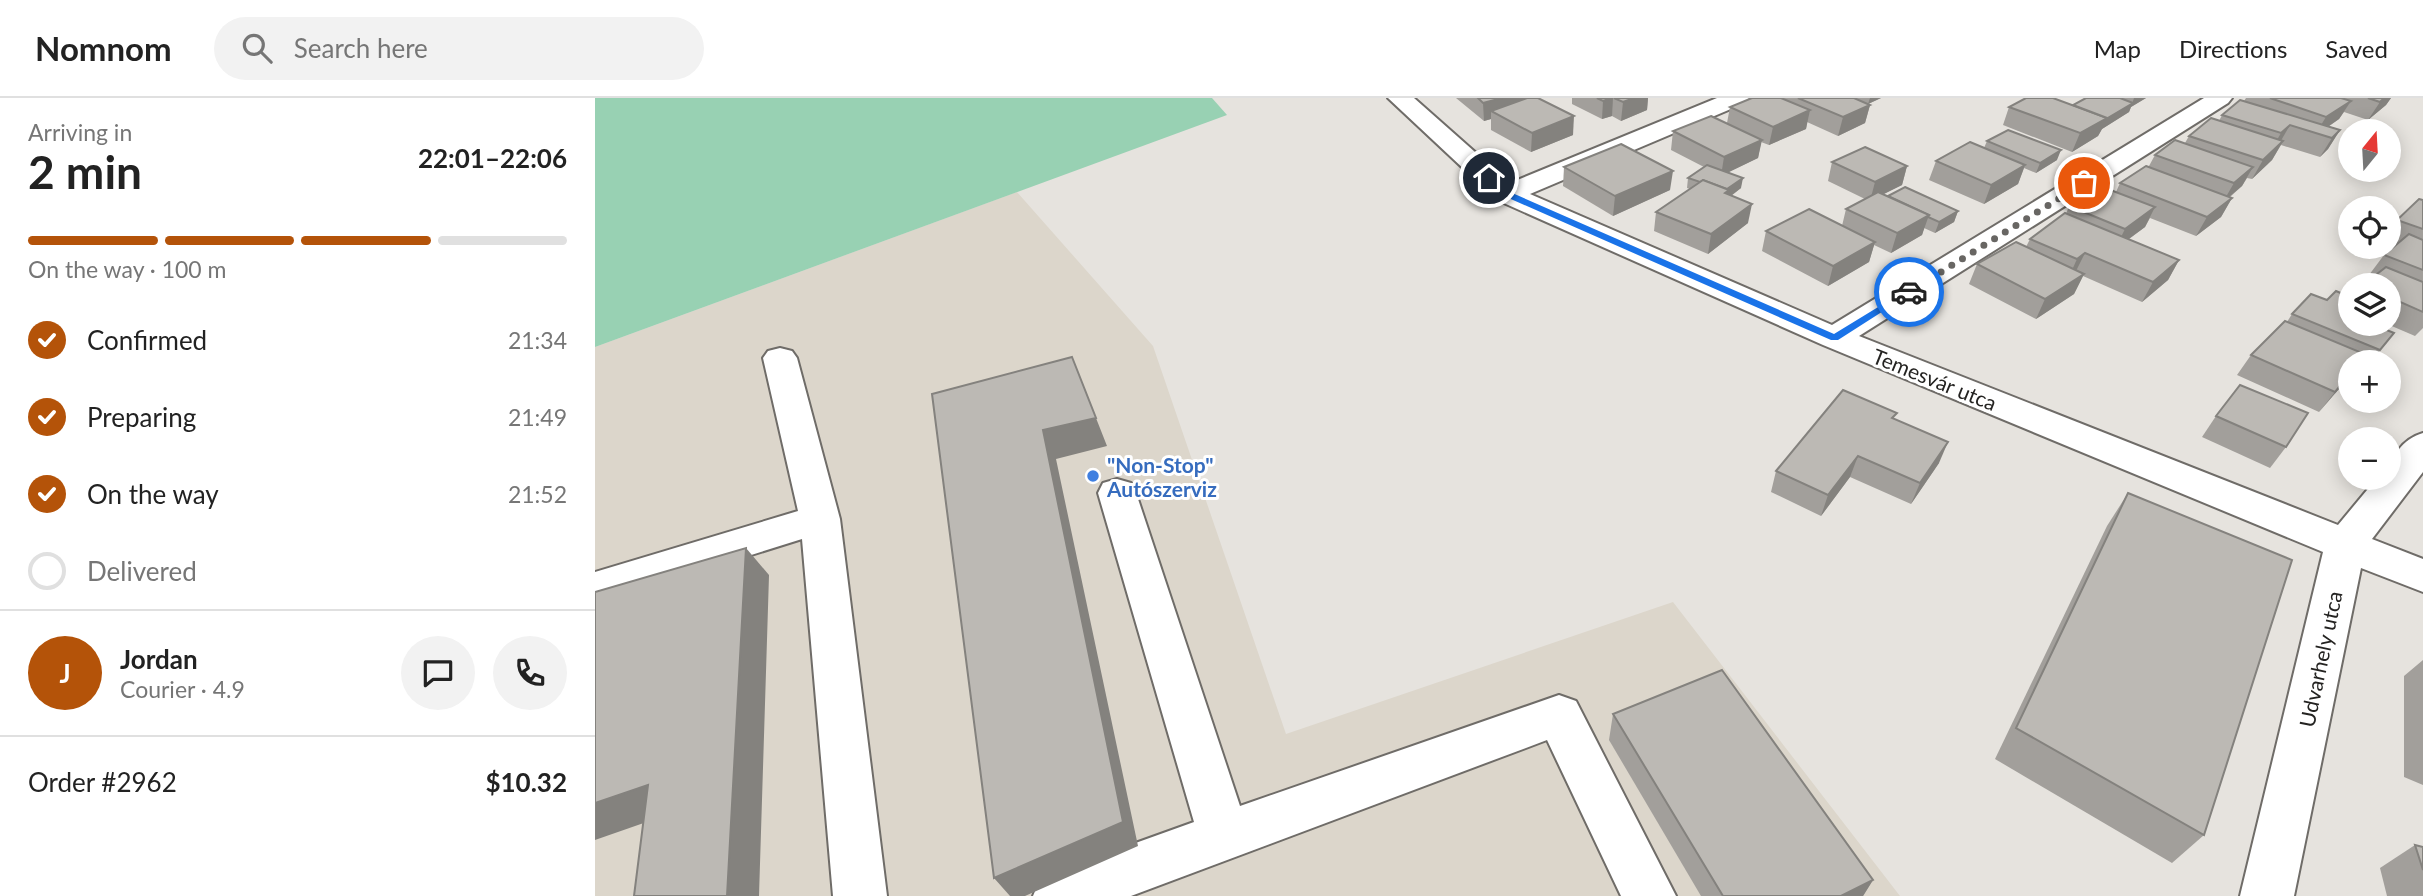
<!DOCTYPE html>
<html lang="en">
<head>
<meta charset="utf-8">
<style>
	:root { --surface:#fff; --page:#f2f2f2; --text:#222; --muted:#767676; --line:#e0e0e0; --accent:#b45309 }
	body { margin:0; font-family:Lato,sans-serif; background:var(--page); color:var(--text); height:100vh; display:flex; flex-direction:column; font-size:26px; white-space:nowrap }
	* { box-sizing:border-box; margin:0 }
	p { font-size:23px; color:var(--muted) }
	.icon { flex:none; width:38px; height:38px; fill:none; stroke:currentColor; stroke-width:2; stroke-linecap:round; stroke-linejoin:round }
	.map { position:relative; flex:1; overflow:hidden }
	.sheet { display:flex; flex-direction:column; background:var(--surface); width:595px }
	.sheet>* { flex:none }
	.needle { width:46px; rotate:18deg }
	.controls { position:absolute; left:1743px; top:21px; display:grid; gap:14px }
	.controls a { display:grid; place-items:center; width:63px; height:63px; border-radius:50%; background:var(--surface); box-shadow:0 4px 18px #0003; font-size:35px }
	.pin { position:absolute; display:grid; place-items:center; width:60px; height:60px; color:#fff; margin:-30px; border:4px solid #fff; border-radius:50%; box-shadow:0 2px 7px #0007 }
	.courier { position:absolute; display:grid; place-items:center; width:70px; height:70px; margin:-35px; border:5px solid #1a73e8; border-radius:50%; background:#fff; color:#222; box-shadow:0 2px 9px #0007 }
	.overview em { font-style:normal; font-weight:700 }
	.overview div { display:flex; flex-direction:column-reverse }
	.overview { display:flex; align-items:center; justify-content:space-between; height:119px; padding:0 28px }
	h1 { font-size:46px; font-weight:700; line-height:52px }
	.bar { display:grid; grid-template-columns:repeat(4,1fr); gap:10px 7px; align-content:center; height:84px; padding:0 28px }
	.bar i { height:9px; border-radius:5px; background:var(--line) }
	.bar .selected { background:var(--accent) }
	.bar p { grid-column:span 4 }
	.line { display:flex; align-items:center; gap:18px; padding:0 28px; border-top:2px solid var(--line) }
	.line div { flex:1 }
	.round { display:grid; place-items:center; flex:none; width:74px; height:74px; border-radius:37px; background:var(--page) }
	ol { padding:0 28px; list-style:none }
	li { display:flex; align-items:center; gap:21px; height:77px }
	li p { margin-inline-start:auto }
	li .icon { padding:7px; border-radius:50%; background:var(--accent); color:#fff; stroke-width:4 }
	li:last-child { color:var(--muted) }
	li i { width:38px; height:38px; border:4px solid var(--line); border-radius:50% }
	header { display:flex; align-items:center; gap:42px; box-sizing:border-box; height:98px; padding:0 35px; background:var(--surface); border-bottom:2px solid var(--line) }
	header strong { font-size:33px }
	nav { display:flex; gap:38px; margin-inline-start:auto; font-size:24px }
	.search { width:490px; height:63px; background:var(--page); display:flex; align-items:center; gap:18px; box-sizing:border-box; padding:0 24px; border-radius:38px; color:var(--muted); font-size:26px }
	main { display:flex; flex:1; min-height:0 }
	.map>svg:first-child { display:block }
</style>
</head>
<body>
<header>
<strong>Nomnom</strong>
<div class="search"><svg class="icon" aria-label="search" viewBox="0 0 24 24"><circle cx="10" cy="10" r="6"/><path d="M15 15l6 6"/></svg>Search here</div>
<nav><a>Map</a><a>Directions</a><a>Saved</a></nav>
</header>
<main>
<section class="sheet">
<div class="overview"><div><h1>2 min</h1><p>Arriving in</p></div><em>22:01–22:06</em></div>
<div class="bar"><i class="selected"></i><i class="selected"></i><i class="selected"></i><i></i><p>On the way · 100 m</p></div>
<ol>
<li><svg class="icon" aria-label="check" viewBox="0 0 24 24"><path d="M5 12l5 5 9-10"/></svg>Confirmed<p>21:34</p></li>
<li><svg class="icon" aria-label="check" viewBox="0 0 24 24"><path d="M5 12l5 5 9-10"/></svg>Preparing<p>21:49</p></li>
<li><svg class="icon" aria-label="check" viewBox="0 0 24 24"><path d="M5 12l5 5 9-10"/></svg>On the way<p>21:52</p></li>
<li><i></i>Delivered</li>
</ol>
<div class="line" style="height:126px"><b class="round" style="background:var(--accent);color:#fff">J</b><div><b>Jordan</b><p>Courier · 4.9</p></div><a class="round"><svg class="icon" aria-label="chat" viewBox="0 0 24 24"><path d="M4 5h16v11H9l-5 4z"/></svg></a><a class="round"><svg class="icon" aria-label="phone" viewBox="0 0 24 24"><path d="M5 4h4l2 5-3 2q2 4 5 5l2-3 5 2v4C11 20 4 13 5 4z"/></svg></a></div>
<div class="line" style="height:91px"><div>Order #2962</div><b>$10.32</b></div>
</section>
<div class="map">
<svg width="1828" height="798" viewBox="0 0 1828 798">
	<rect width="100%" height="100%" fill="#e6e3de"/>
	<!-- built -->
	<path fill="#dcd6cb" d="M 422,94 L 558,248 L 691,636 L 1078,504 L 1305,798 L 0,798 L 0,249 Z"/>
	<!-- green -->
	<path fill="#98d1b3" d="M 0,0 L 617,0 L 632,17 L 0,249 Z"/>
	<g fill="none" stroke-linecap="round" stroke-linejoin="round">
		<!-- minor casing -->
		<g stroke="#6f6c68" stroke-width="4">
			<g id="minor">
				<path d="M 793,0 L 819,0 L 915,85 L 1122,0 L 1154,0 L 1150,5 L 935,96 L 1237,227 L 1609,0 L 1637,0 L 1633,5 L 1264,238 L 1743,427 L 1782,380 L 1794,380 C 1794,359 1808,341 1828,335 L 1828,374 L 1777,441 L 1828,461 L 1828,494 L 1766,470 L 1699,798 L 1645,798 L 1728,454 L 1228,247 L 902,102 Z"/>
				<path d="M 185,250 L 197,253 L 202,260 L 245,421 L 292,798 L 238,798 L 207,441 L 0,506 L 0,474 L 203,413 L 168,260 L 173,253 Z"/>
				<path d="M 522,381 L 536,385 L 541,395 L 645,708 L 964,597 L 981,603 L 1081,798 L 1026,798 L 952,642 L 536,798 L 438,798 L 446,779 L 599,724 L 503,395 L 508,385 Z"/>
			</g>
		</g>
		<!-- minor -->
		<use href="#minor" fill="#fff" fill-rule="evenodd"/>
	</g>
	<!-- wall -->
	<g fill="#a29f9b">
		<path d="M 861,0 L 943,0 L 978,37 L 936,54 L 896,32 L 896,21 L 889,23 Z"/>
		<path d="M 977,0 L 1053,0 L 1052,12 L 1026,23 L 1017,18 L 1007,21 L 977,6 Z"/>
		<path d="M 1157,0 L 1259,0 L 1275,7 L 1270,25 L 1243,38 L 1212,24 L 1211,31 L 1174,47 L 1166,44 L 1163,60 L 1133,74 L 1146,90 L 1136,98 L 1153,125 L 1113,156 L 1059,133 L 1061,114 L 1095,91 L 1092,90 L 1093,80 L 1109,69 L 1076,52 L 1078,33 L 1132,25 L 1135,9 Z"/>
		<path d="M 1259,0 L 1286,0 L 1273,6 Z"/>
		<path d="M 1491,0 L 1551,0 L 1536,9 L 1534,14 L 1507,31 L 1503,38 L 1477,54 L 1408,27 L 1414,9 L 1478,7 Z"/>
		<path d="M 1651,0 L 1796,0 L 1791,7 L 1773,22 L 1749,14 L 1744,21 L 1733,29 L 1745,32 L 1733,51 L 1725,59 L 1686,47 L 1677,62 L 1657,81 L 1652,80 L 1647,88 L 1635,99 L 1637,100 L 1626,119 L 1601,138 L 1555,120 L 1550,129 L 1534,141 L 1584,162 L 1573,182 L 1547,204 L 1488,178 L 1479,196 L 1441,221 L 1374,186 L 1382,166 L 1431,149 L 1435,141 L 1471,116 L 1474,108 L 1521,94 L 1525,85 L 1554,68 L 1560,57 L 1590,45 L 1594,38 L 1624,23 L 1627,17 L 1649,3 Z"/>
		<path d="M 1392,43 L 1462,62 L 1441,75 L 1429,70 L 1423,86 L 1389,106 L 1334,82 L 1341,63 L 1389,50 Z"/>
		<path d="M 1237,64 L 1312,68 L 1307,87 L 1288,96 L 1293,98 L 1363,113 L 1359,124 L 1340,135 L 1329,130 L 1327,137 L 1296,155 L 1279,147 L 1274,164 L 1233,188 L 1167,153 L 1171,133 L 1247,128 L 1251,111 L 1270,101 L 1233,83 Z"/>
		<path d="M 969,69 L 1075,92 L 1018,118 L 968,88 Z"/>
		<path d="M 1828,102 L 1828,230 L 1820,238 L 1792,226 L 1794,226 L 1794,187 L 1774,177 L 1789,157 L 1802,147 L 1794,144 L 1794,133 L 1802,122 Z"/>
		<path d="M 1697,216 L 1755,226 L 1799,235 L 1776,264 L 1755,264 L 1755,278 L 1724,314 L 1642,277 L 1656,257 L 1692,224 Z"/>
		<path d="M 1621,318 L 1691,349 L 1675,370 L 1607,339 Z"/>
		<path d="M 1299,321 L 1344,365 L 1316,406 L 1255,379 L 1226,418 L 1176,394 L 1181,373 Z"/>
		<path d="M 1533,395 L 1609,737 L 1577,765 L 1400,661 L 1512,428 Z"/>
		<path d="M 1828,562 L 1828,687 L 1809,679 L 1809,578 Z"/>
		<path d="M 1018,616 L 1278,782 L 1268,798 L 1106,798 L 1014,642 Z"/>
		<path d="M 1820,747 L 1828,749 L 1828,798 L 1792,798 L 1785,770 Z"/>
	</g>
	<!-- shaded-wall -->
	<g fill="#84827e">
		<path d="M 907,0 L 933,0 L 896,13 L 896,21 L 889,23 L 888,5 Z"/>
		<path d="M 1016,0 L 1018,0 L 1017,18 L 1007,21 L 1008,3 Z"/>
		<path d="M 1039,0 L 1053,0 L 1052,12 L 1026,23 L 1028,4 Z"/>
		<path d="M 1275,0 L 1286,0 L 1273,6 Z"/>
		<path d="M 1539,0 L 1551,0 L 1536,9 L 1534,14 L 1507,31 L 1503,38 L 1477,54 L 1485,35 L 1537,6 Z"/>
		<path d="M 1789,0 L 1796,0 L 1791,7 L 1773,22 L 1785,4 Z"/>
		<path d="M 1756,3 L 1744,21 L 1722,36 L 1721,35 L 1731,19 Z"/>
		<path d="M 1275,7 L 1270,25 L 1243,38 L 1248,19 Z"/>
		<path d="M 1215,12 L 1211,31 L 1174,47 L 1178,29 Z"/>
		<path d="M 979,18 L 978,37 L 936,54 L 937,35 Z"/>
		<path d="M 1695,27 L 1684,46 L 1675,54 L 1686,35 Z"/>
		<path d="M 1745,32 L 1733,51 L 1725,59 L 1737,40 Z"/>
		<path d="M 1167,42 L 1163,60 L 1126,78 L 1129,59 Z"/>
		<path d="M 1688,43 L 1677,62 L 1657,81 L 1668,62 Z"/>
		<path d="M 1466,52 L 1462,62 L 1441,75 L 1445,65 Z"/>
		<path d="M 1430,67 L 1423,86 L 1389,106 L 1396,87 Z"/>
		<path d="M 1312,68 L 1307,87 L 1275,103 L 1280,84 Z"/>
		<path d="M 1658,69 L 1647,88 L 1628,104 L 1639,85 Z"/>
		<path d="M 1078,73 L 1075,92 L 1018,118 L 1020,98 Z"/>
		<path d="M 1148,80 L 1146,90 L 1133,100 L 1129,94 Z"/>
		<path d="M 1637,100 L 1626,119 L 1601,138 L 1612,119 Z"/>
		<path d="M 1157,106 L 1153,125 L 1113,156 L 1116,136 Z"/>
		<path d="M 1560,109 L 1550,129 L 1520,151 L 1530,131 Z"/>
		<path d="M 1363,113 L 1359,124 L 1340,135 L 1344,124 Z"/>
		<path d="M 1334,117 L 1327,137 L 1296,155 L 1302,135 Z"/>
		<path d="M 1280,144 L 1274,164 L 1233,188 L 1238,168 Z"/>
		<path d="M 1490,155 L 1480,175 L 1473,181 L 1482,161 Z"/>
		<path d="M 1584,162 L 1573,182 L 1547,204 L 1558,184 Z"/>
		<path d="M 1489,176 L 1479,196 L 1441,221 L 1450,201 Z"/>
		<path d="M 477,259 L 512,348 L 461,361 L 543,748 L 430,798 L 415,798 L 399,780 L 448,332 Z"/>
		<path d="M 1755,276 L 1755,278 L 1724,314 L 1740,294 Z"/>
		<path d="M 1353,344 L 1344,365 L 1316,406 L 1325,385 Z"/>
		<path d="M 1263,358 L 1255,379 L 1226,418 L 1233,397 Z"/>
		<path d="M 151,450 L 174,477 L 164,798 L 132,798 Z"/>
		<path d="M 53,687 L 86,712 L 0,742 L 0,705 Z"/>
		<path d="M 1278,782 L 1268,798 L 1246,798 Z"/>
	</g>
	<!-- building -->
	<g fill="#bcb9b4" stroke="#84827e" stroke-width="2">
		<path d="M 883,0 L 907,0 L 888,5 Z"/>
		<path d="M 932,0 L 943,0 L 979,18 L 937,35 L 896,13 Z"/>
		<path d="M 1002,0 L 1016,0 L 1008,3 Z"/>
		<path d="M 1019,0 L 1039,0 L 1028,4 Z"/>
		<path d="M 1157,0 L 1186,0 L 1215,12 L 1178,29 L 1135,9 Z"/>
		<path d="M 1203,0 L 1259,0 L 1275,7 L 1248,19 Z"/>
		<path d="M 1431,0 L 1458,0 L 1512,20 L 1485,35 L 1414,9 Z"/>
		<path d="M 1491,0 L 1525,0 L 1538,5 L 1511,21 L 1512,20 L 1478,7 Z"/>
		<path d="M 1675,0 L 1746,0 L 1756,3 L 1731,19 Z"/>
		<path d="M 1773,0 L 1789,0 L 1785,4 Z"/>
		<path d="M 1645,2 L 1745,32 L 1737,40 L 1695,27 L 1686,35 L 1627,17 Z"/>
		<path d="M 1116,18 L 1167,42 L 1129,59 L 1078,33 Z"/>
		<path d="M 1616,20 L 1688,43 L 1668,62 L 1594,38 Z"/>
		<path d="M 1413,32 L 1466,52 L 1445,65 L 1392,43 Z"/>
		<path d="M 1580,42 L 1658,69 L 1639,85 L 1560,57 Z"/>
		<path d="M 1375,44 L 1430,67 L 1396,87 L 1341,63 Z"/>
		<path d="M 1026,46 L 1078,73 L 1020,98 L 969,69 Z"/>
		<path d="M 1270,49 L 1312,68 L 1280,84 L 1237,64 Z"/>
		<path d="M 1112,67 L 1148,80 L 1132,91 L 1108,82 L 1105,84 L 1093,80 Z"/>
		<path d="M 1551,68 L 1637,100 L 1612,119 L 1525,85 Z"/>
		<path d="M 1108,82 L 1134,92 L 1130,95 L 1157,106 L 1116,136 L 1061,114 Z"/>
		<path d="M 1505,88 L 1560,109 L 1530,131 L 1474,108 Z"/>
		<path d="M 1310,89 L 1363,113 L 1344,124 L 1333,119 L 1334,117 L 1293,98 Z"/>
		<path d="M 1283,94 L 1334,117 L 1302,135 L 1251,111 Z"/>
		<path d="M 1824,101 L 1828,102 L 1828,131 L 1802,122 Z"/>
		<path d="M 1214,111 L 1280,144 L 1238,168 L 1171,133 Z"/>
		<path d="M 1470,115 L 1584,162 L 1558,184 L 1490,155 L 1482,161 L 1435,141 Z"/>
		<path d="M 1814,136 L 1828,142 L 1828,172 L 1789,157 Z"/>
		<path d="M 1421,144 L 1489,176 L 1450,201 L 1382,166 Z"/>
		<path d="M 1791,169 L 1828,184 L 1828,214 L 1794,199 L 1794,187 L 1768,187 Z"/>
		<path d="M 1741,193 L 1755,199 L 1755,226 L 1777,226 L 1799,235 L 1785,252 L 1697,216 L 1716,196 L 1732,202 Z"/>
		<path d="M 1690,223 L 1772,257 L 1765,264 L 1755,264 L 1755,276 L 1740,294 L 1656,257 Z"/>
		<path d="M 477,259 L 501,320 L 448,332 L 528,724 L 399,780 L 337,296 Z"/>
		<path d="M 1645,287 L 1713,315 L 1691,349 L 1621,318 Z"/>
		<path d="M 1248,292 L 1302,315 L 1297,320 L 1353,344 L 1325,385 L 1263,358 L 1233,397 L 1181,373 Z"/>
		<path d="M 1533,395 L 1697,462 L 1609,737 L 1421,630 Z"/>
		<path d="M 151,450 L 132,798 L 39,798 L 53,687 L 0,705 L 0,494 Z"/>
		<path d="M 1127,572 L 1278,782 L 1246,798 L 1128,798 L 1018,616 Z"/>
		<path d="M 1820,747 L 1828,749 L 1828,772 Z"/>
	</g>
	<!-- route -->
	<path fill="#1a73e8" d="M 891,78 L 897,78 L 915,94 L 1239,236 L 1311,192 L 1318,194 L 1243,242 L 1236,242 L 909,98 L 891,82 Z"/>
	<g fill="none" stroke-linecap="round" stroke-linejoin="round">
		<!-- done -->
		<path stroke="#686663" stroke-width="7" stroke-dasharray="0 12.6" d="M 1314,194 L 1489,85"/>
	</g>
	<!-- markers -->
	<circle fill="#3f7fe0" stroke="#fff" stroke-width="2.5" cx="498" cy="378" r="7"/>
	<g text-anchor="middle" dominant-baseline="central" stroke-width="6" stroke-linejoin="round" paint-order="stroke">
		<!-- street labels -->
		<g font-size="21" fill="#242321" stroke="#fff">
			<text transform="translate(1340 281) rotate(22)">Temesvár utca</text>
			<text transform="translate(1725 561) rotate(-78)">Udvarhely utca</text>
		</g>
		<!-- shop labels -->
		<g font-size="21" font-weight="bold" fill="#366cbe" stroke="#fff" text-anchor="start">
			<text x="512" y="366">"Non-Stop"<tspan x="512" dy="24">Autószerviz</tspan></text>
		</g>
	</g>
</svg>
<div class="controls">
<a><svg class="needle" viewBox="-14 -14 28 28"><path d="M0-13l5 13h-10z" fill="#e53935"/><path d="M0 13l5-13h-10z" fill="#767676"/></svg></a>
<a><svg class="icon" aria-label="locate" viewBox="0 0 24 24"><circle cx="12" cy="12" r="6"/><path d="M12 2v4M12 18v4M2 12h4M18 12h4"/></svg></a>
<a><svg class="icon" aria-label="layers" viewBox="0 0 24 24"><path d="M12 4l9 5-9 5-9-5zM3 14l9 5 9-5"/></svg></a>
<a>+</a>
<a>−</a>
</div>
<div class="pin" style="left:1489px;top:85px;background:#ea580c"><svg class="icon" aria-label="bag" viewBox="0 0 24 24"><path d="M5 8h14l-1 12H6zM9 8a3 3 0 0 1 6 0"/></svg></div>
<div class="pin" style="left:894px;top:80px;background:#1f2937"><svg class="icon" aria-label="home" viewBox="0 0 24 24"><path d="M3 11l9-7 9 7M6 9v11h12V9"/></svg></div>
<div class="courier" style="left:1314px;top:194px"><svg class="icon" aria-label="car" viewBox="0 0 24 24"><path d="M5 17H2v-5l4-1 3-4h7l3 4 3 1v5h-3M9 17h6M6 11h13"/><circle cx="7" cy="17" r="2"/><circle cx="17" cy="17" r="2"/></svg></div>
</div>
</main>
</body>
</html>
